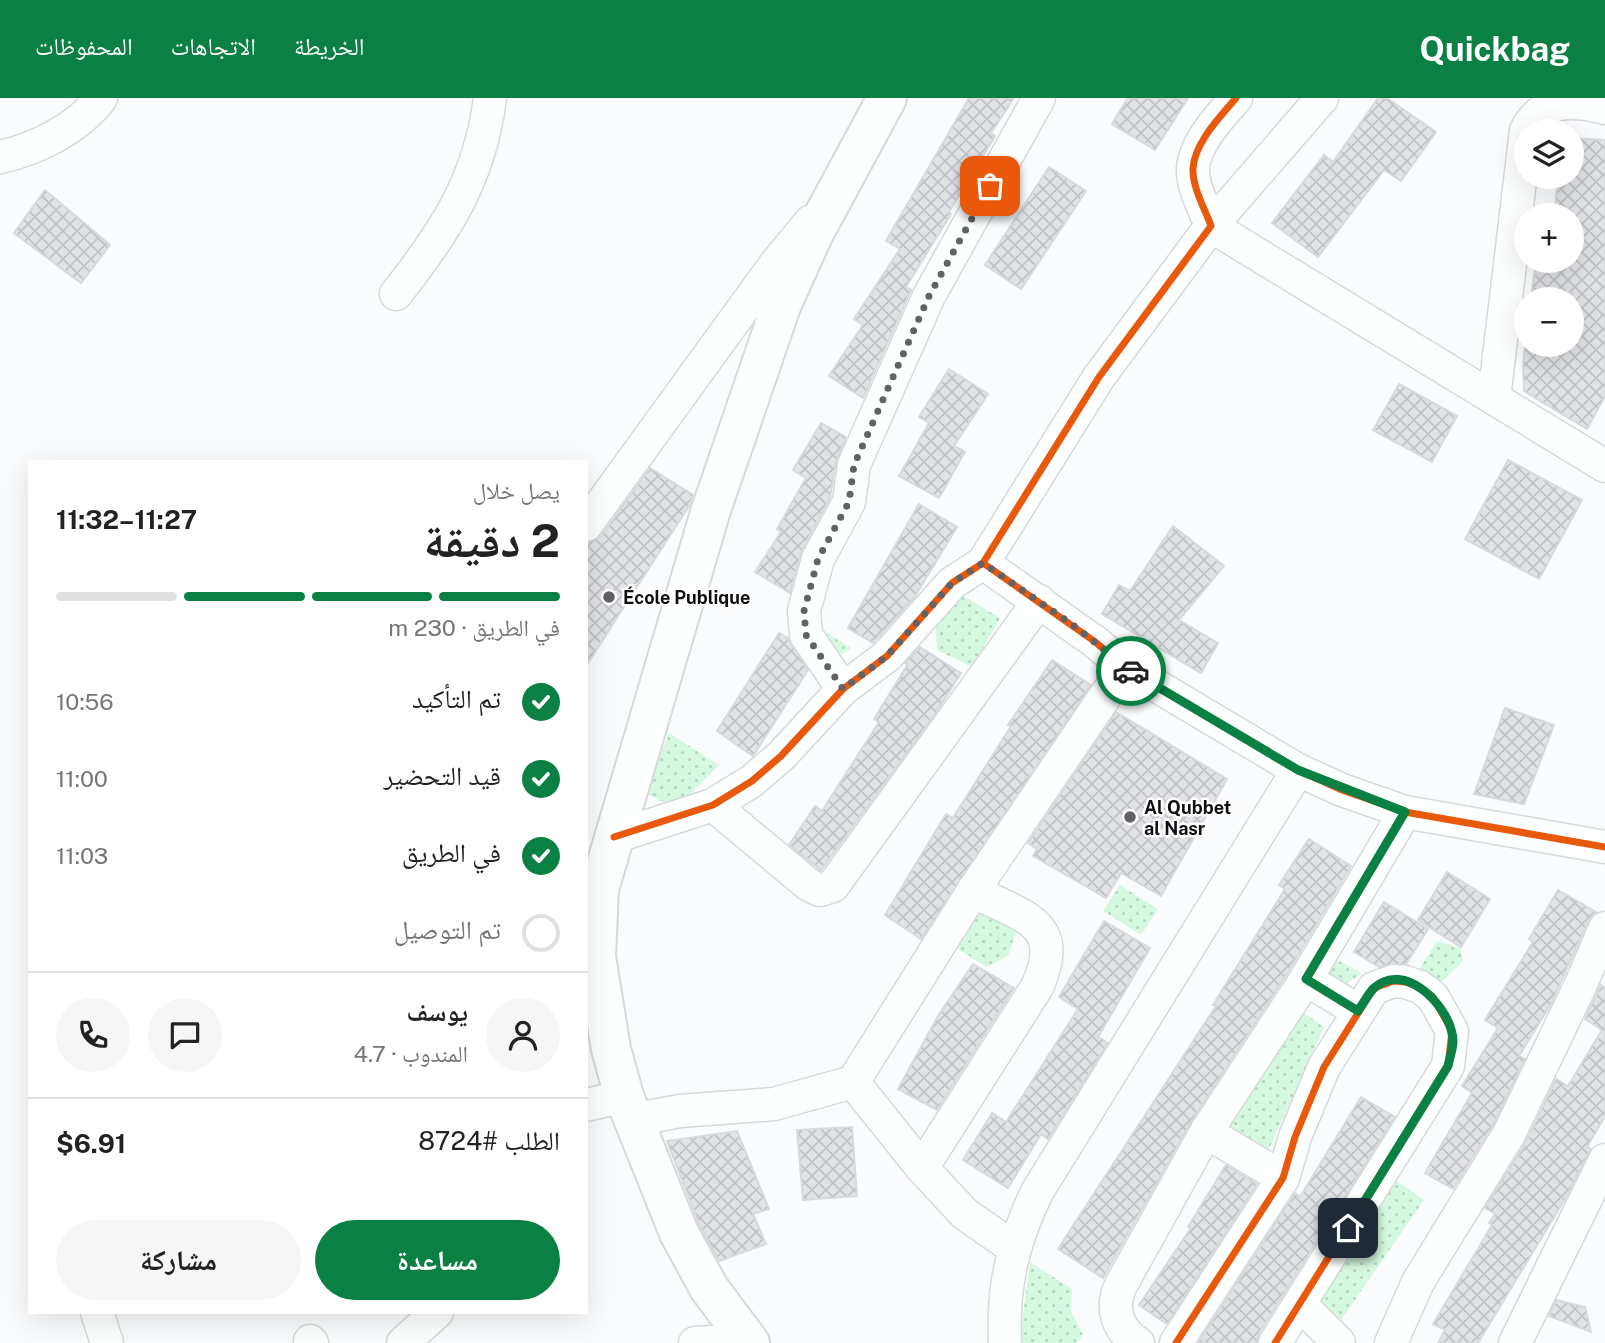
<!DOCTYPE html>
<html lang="ar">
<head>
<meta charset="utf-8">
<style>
	:root { --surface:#fff; --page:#f6f6f6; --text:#222; --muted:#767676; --line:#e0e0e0; --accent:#0b8043 }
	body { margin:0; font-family:"Public Sans","Noto Naskh Arabic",sans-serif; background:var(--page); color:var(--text); direction:rtl; height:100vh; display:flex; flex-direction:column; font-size:26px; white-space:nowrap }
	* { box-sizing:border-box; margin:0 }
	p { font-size:23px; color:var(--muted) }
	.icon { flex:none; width:38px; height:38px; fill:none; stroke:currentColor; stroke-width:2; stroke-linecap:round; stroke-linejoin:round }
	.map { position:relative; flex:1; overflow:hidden; direction:ltr }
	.sheet { position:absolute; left:28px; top:362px; width:560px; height:854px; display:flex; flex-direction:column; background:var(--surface); border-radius:0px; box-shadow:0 7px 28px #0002; direction:rtl }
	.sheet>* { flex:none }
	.buttons { position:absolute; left:1514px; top:21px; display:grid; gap:14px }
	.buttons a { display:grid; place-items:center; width:70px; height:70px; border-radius:50%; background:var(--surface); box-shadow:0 7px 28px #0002; font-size:35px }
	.pin { position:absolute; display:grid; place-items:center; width:60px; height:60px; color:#fff; margin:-30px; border-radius:14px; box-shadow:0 4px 10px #0006 }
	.courier { position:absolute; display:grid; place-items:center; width:70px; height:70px; margin:-35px; border:5px solid #0b8043; border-radius:50%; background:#fff; color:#222; box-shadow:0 2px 9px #0007 }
	.summary em { font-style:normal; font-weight:700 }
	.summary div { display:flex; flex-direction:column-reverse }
	.summary { display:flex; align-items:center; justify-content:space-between; height:119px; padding:0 28px }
	h1 { font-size:46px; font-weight:700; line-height:52px }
	.bar { display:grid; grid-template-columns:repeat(4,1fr); gap:10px 7px; align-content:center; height:84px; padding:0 28px }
	.bar i { height:9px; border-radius:5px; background:var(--line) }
	.bar .on { background:var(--accent) }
	.bar p { grid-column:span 4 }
	.line { display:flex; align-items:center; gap:18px; padding:0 28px; border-top:2px solid var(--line) }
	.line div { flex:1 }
	.round { display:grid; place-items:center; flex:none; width:74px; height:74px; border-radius:37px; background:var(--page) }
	ol { padding:0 28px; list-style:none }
	li { display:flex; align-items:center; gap:21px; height:77px }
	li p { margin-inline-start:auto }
	li .icon { padding:7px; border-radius:50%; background:var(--accent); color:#fff; stroke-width:4 }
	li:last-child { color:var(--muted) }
	li i { width:38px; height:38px; border:4px solid var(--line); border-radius:50% }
	.primary-button { display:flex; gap:14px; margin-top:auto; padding:14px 28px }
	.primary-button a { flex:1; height:80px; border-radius:42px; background:var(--accent); color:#fff; font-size:28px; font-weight:700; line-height:80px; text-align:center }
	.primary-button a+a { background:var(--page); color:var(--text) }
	header { display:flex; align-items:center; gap:42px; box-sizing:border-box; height:98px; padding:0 35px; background:var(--accent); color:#fff }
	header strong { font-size:33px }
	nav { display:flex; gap:38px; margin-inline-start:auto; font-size:24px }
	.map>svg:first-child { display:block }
</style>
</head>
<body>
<header>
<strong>Quickbag</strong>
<nav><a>الخريطة</a><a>الاتجاهات</a><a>المحفوظات</a></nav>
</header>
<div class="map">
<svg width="1605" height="1245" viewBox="0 0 1605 1245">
	<defs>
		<pattern id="garden-dots" width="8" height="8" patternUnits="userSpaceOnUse" patternTransform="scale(1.75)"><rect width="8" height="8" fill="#d5f8e1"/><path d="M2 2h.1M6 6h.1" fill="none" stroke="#b6d3c0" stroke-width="1.8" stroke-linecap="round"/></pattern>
		<pattern id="building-cross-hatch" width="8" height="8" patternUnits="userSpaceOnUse" patternTransform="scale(1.75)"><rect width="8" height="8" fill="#e1e3e6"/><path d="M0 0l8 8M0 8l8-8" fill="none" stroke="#c0c2c4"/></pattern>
	</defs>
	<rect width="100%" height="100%" fill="#fafcfe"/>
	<!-- garden -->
	<g fill="url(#garden-dots)">
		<path d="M 962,497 L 1000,520 L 972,569 L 937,552 L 935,521 Z"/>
		<path d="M 816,528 L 851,550 L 833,562 Z"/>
		<path d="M 669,635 L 719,667 L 676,710 L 645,695 Z"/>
		<path d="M 1120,787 L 1158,811 L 1141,837 L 1103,813 Z"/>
		<path d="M 974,799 L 1019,826 L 1008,858 L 986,869 L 946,843 Z"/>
		<path d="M 1437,843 L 1460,850 L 1463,863 L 1440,886 L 1419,872 Z"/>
		<path d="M 1322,854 L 1362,875 L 1343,888 L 1323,885 Z"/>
		<path d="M 1293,907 L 1324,929 L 1266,1058 L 1216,1027 Z"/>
		<path d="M 1391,1079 L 1424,1102 L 1341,1222 L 1311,1203 Z"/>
		<path d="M 1030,1164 L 1072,1191 L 1071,1213 L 1083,1237 L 1076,1245 L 1019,1245 Z"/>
	</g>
	<!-- building -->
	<g fill="url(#building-cross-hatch)" stroke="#d7d9dc" stroke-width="2">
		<path d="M 969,0 L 1014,0 L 991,35 L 995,38 L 949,114 L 951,116 L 906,189 L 911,192 L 863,300 L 829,278 L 863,227 L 854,221 L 900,151 L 886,143 Z"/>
		<path d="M 1128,0 L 1188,0 L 1155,52 L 1112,26 Z"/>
		<path d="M 1378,0 L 1387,0 L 1436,34 L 1401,83 L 1384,72 L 1318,159 L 1272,125 L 1324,57 L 1333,64 Z"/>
		<path d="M 1572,40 L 1605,42 L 1605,298 L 1587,331 L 1524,293 L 1523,268 L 1525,247 L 1572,247 L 1572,195 L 1532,193 L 1536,163 L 1572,163 L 1572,112 L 1555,111 L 1558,79 L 1572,79 Z"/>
		<path d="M 1049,69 L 1086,93 L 1021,191 L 985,167 Z"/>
		<path d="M 45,92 L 110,147 L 81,185 L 14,135 Z"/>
		<path d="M 949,271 L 988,296 L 954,348 L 965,354 L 939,400 L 899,378 L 929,325 L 919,319 Z"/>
		<path d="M 1399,286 L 1457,318 L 1432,364 L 1373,332 Z"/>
		<path d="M 821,325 L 846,339 L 836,364 L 830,400 L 802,452 L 790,495 L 755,474 L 781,434 L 777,431 L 806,380 L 793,372 Z"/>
		<path d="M 1508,362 L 1582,402 L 1539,481 L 1465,441 Z"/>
		<path d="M 650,370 L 693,397 L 689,408 L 586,568 L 586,445 L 601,438 Z"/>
		<path d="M 919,406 L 957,429 L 914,500 L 873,545 L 848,530 Z"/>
		<path d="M 1173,428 L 1224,468 L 1179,522 L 1218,545 L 1201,575 L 1102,516 L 1119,487 L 1130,493 Z"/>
		<path d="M 779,535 L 788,540 L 808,572 L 753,658 L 717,633 Z"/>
		<path d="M 920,549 L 961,575 L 936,615 L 821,772 L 789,747 L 815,708 L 822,713 L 879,624 L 874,621 L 908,566 L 905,565 Z"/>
		<path d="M 1052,562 L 1091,587 L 921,841 L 885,817 L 946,716 L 953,720 L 1011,628 L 1008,627 Z"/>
		<path d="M 1505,610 L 1554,627 L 1524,706 L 1474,696 Z"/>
		<path d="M 1116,614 L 1227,681 L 1161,798 L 1121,775 L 1106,800 L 1033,758 L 1037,751 L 1028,745 Z"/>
		<path d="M 1309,741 L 1351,768 L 1290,871 L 1191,1024 L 1103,1180 L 1058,1151 L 1216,908 L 1213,907 L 1285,791 L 1279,787 Z"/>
		<path d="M 1447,774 L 1490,801 L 1461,849 L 1418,822 Z"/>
		<path d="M 1558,792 L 1596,814 L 1588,823 L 1551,906 L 1519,958 L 1525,961 L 1493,1027 L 1453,1091 L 1425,1075 L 1472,995 L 1462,988 L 1498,930 L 1485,922 L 1533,844 L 1529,841 Z"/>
		<path d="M 1384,804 L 1428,831 L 1406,866 L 1379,869 L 1354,854 Z"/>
		<path d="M 1104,823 L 1150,850 L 1098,939 L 1108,945 L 1048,1041 L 1041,1036 L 1008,1090 L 963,1062 L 992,1015 L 1006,1024 L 1078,911 L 1059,899 Z"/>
		<path d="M 973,866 L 1014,890 L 937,1012 L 898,991 L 938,918 Z"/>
		<path d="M 1601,887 L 1605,890 L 1605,1018 L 1587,1049 L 1591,1051 L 1565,1101 L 1478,1245 L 1438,1245 L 1445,1232 L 1433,1226 L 1492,1127 L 1489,1125 L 1495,1116 L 1485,1110 L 1526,1044 L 1556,981 L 1568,988 L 1602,932 L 1585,921 Z"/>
		<path d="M 1361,999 L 1395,1019 L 1259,1235 L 1257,1245 L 1198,1245 L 1295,1095 L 1300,1099 Z"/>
		<path d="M 852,1029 L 857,1098 L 803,1102 L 797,1032 Z"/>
		<path d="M 737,1033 L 769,1111 L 753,1116 L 766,1146 L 719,1163 L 699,1126 L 667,1043 Z"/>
		<path d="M 1226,1067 L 1257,1086 L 1167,1226 L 1139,1207 L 1191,1130 L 1188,1129 Z"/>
		<path d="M 1556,1202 L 1585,1209 L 1591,1234 L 1549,1218 Z"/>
	</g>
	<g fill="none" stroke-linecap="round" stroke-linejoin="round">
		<!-- street casing -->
		<g stroke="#d6d8db" stroke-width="35">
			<g id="street">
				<path d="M 1322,0 L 1211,128 L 1605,368"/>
				<path d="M 1526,33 C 1541,0 1574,2 1605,10"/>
				<path d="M 0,59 C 37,51 78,30 101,0"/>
				<path d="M 396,196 C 445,134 480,81 490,0"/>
				<path d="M 1494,300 L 1526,33"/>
				<path d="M 586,427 L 774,168 L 810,124"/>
				<path d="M 983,465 L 1094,543 L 1125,569 L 1298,672 L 1342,692 L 1405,714 L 1605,749"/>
				<path d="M 843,591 L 806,537 L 804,513 L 818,461 L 849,404 L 854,367 L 929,198 L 1039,0"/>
				<path d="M 713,707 L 809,787 L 820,792 L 833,788 L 1039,503"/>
				<path d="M 614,739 L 713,707 L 752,683 L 781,658 L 843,591 L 887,558 L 952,485 L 983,465 L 1099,279 L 1211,128 C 1205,111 1192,89 1193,70 C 1195,44 1220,19 1236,0"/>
				<path d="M 1306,881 L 1358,913"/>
				<path d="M 853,984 L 973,793 L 1125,569"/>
				<path d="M 586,1007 L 624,998"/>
				<path d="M 633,1022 L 680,1013 L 774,1006 L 853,984 L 922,1070 L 965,1116 L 1014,1150"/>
				<path d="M 1206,1034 L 1283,1080"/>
				<path d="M 922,1070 L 1037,889 C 1067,824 1022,819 973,793"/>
				<path d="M 1300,1206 L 1339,1245"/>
				<path d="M 97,1214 L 107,1245"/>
				<path d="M 310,1243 L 312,1245"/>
				<path d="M 403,1245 L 437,1214"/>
				<path d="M 695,1245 L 747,1242"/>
				<path d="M 1005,1245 C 1002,1190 1013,1143 1037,1094 L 1298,672"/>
				<path d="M 1138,1245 C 1117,1232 1110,1209 1121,1187 L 1206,1034 L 1306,881 L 1405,714"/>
				<path d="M 1176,1245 L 1283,1080 L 1295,1039 L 1324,969 L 1374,890 L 1394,883 L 1405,884 L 1420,889 L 1433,899 L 1452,933 L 1448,968 L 1275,1245"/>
				<path d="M 1391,1245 L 1418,1184 L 1509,1036 L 1581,886 L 1605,830"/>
				<path d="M 1515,1245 L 1605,1062"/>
			</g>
		</g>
		<!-- secondary casing -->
		<g stroke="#d6d8db" stroke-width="42">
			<path id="secondary" d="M 750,1245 L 709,1190 L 679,1135 L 624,998 L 611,951 L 596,859 L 599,791 L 710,415 L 781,208 L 813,137 L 887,0"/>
		</g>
		<!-- street -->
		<use href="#street" stroke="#feffff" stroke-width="32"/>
		<!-- secondary -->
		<use href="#secondary" stroke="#feffff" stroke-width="38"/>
		<!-- cycleway casing -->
		<g stroke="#fff" stroke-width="11">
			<g id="cycleway">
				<path d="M 983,465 L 1094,543 L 1125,569 L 1298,672 L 1342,692 L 1405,714 L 1605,749"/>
				<path d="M 614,739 L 713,707 L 752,683 L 781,658 L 843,591 L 887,558 L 952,485 L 983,465 L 1099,279 L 1211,128 C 1205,111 1192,89 1193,70 C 1195,44 1220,19 1236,0"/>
				<path d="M 1176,1245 L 1283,1080 L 1295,1039 L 1324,969 L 1374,890 L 1394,883 L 1405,884 L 1420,889 L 1433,899 L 1452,933 L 1448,968 L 1275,1245"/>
			</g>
		</g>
		<!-- cycleway -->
		<use href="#cycleway" stroke="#e8590c" stroke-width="7"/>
	</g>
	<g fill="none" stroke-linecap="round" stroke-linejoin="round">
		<!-- done -->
		<path stroke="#606265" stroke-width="7" stroke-dasharray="0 12.6" d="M 990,88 L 929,198 L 854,367 L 849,404 L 818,461 L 804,513 L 806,537 L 843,591 L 887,558 L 952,485 L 983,465 L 1073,527 L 1131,573"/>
		<!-- route -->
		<path stroke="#0b8043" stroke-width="9" d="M 1131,573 L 1298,672 L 1405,714 L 1306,881 L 1358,913 C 1363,906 1368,896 1374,890 C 1405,863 1446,906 1452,935 C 1455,946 1450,958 1448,968 L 1348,1130"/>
	</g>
	<!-- markers -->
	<g fill="#606265" stroke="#fff" stroke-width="2.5">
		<circle cx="609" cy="499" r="7"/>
		<circle cx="1130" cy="719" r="7"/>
	</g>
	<g text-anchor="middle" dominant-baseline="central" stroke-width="5" stroke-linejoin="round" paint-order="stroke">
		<!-- poi labels -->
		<g font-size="18" font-weight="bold" fill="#0d0f12" stroke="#fff" text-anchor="start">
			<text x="623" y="499">École Publique</text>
			<text x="1144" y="709">Al Qubbet<tspan x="1144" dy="21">al Nasr</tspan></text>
		</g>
	</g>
</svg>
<div class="buttons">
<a><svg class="icon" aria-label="layers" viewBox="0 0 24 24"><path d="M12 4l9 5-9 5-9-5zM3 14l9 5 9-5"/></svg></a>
<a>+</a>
<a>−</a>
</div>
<div class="pin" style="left:990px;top:88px;background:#ea580c"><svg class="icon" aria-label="bag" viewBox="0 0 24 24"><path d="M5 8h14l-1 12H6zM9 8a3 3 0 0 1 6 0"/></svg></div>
<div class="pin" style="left:1348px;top:1130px;background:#1f2937"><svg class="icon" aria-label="home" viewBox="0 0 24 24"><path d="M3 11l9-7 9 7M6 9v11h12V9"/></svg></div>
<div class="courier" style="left:1131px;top:573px"><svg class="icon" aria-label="car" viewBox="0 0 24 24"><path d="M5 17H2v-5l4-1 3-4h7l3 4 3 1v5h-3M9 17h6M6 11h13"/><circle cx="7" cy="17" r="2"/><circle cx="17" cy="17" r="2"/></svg></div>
<section class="sheet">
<div class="summary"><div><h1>2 دقيقة</h1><p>يصل خلال</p></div><em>11:27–11:32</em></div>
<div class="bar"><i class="on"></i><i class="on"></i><i class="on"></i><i></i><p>في الطريق · 230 m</p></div>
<ol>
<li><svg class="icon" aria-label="check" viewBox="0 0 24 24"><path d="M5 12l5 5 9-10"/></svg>تم التأكيد<p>10:56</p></li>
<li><svg class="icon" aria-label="check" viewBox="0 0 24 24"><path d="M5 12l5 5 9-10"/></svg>قيد التحضير<p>11:00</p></li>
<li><svg class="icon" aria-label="check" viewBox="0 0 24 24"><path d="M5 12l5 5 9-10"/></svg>في الطريق<p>11:03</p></li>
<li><i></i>تم التوصيل</li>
</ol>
<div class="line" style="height:126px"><a class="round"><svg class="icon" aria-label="person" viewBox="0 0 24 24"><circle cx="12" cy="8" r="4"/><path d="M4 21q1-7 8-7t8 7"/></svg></a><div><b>يوسف</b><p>المندوب · 4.7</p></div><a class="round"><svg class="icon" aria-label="chat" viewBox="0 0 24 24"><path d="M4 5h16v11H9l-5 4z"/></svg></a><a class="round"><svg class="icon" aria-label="phone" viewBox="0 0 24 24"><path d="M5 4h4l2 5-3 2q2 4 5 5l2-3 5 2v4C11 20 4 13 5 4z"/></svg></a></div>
<div class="line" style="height:91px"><div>الطلب #8724</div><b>$6.91</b></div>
<div class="primary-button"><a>مساعدة</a><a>مشاركة</a></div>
</section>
</div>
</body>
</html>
